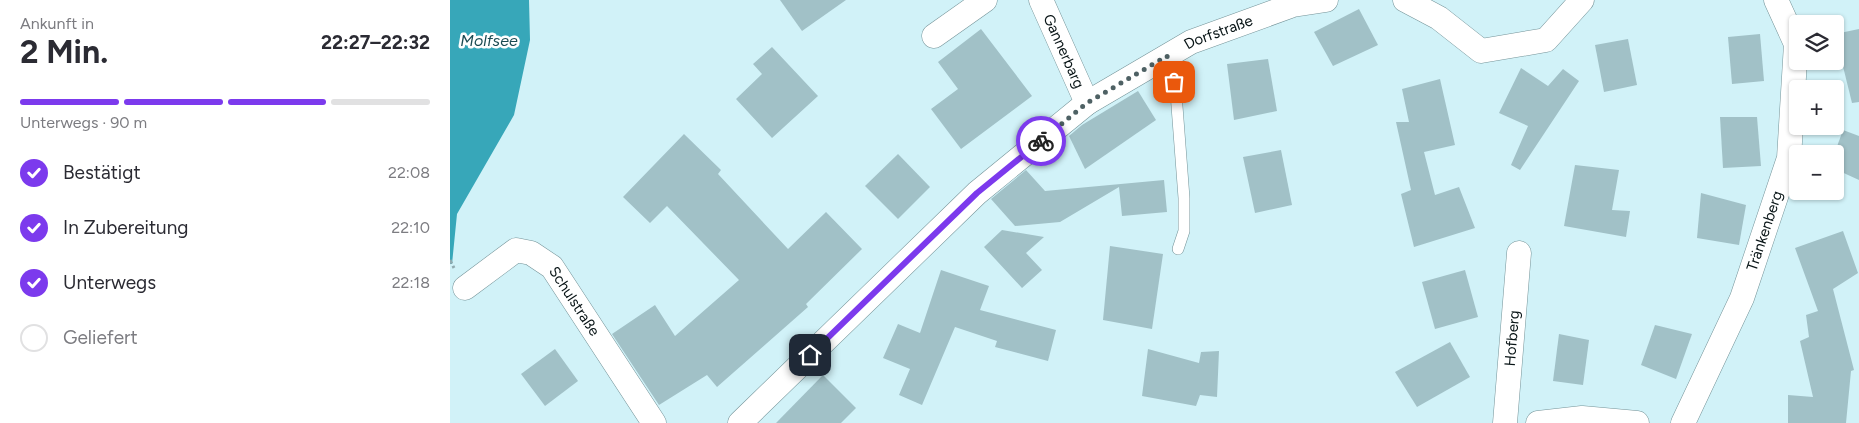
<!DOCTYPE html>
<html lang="de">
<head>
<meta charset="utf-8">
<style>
	:root { --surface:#fff; --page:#f7f7f7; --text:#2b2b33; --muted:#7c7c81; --line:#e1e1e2; --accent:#7c3aed }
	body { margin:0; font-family:Figtree,sans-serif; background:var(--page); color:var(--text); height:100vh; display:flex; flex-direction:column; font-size:19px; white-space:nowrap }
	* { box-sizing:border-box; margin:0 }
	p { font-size:16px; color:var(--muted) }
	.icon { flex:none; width:28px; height:28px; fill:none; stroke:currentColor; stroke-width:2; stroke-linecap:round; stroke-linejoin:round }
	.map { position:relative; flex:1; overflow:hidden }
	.side { display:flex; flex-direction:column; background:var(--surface); width:450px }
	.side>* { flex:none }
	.tools { position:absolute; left:1339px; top:15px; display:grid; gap:10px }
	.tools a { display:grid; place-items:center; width:55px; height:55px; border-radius:5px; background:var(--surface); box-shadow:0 1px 4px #0004; font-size:25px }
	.pin { position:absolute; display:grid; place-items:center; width:42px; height:42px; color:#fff; margin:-21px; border-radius:10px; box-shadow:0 2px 8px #0006 }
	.courier { position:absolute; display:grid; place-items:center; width:50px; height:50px; margin:-25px; border:4px solid #7c3aed; border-radius:50%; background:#fff; color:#222; box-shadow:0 1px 6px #0007 }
	.headline em { font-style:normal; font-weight:700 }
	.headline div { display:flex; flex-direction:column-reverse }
	.headline { display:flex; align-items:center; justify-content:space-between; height:85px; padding:0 20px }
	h1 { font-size:32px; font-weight:700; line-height:38px }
	.bar { display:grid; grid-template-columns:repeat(4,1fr); gap:8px 5px; align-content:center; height:60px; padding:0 20px }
	.bar i { height:6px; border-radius:4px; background:var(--line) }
	.bar .on { background:var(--accent) }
	.bar p { grid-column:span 4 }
	ol { padding:0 20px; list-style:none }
	li { display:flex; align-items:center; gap:15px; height:55px }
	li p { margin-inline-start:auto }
	li .icon { padding:5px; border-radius:50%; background:var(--accent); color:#fff; stroke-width:4 }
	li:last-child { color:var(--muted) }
	li i { width:28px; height:28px; border:2px solid var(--line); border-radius:50% }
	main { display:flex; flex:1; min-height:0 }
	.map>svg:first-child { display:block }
</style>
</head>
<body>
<main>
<section class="side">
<div class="headline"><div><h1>2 Min.</h1><p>Ankunft in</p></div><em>22:27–22:32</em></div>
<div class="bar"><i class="on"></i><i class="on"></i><i class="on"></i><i></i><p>Unterwegs · 90 m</p></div>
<ol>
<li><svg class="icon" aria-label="check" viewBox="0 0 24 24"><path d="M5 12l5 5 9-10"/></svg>Bestätigt<p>22:08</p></li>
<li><svg class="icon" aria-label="check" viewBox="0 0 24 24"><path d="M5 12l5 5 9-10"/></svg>In Zubereitung<p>22:10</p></li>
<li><svg class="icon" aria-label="check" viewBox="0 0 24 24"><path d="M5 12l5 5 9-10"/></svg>Unterwegs<p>22:18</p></li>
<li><i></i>Geliefert</li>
</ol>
</section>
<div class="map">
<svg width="1409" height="423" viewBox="0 0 1409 423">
	<rect width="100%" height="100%" fill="#d1f2f8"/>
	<!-- water -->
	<path fill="#37a7b9" d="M 0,0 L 79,0 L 80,40 L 64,115 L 7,214 L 2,264 L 0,264 Z"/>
	<!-- building -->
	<g fill="#a1c1c7">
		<path d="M 330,0 L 396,0 L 352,31 Z"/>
		<path d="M 909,9 L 928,45 L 883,66 L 864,32 Z"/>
		<path d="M 531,29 L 582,96 L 511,149 L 481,109 L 508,89 L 488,62 Z"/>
		<path d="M 1409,29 L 1409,102 L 1402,103 L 1385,34 Z"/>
		<path d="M 1310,34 L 1314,81 L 1282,84 L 1278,37 Z"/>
		<path d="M 1178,39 L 1187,85 L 1154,92 L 1145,45 Z"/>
		<path d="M 322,47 L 368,96 L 322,138 L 286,99 L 312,74 L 303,64 Z"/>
		<path d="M 818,59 L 827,111 L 784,120 L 777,64 Z"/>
		<path d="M 1071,68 L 1098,86 L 1113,69 L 1129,81 L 1070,170 L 1061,165 L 1078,126 L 1049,113 Z"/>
		<path d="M 990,79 L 1005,145 L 974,152 L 985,195 L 1009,187 L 1025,228 L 964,247 L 951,194 L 961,190 L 946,122 L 959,122 L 952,89 Z"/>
		<path d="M 688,91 L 706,120 L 635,169 L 619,136 L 632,125 Z"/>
		<path d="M 1270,117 L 1307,117 L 1311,166 L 1273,168 Z"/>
		<path d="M 1393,130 L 1409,136 L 1409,180 L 1385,169 L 1385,152 Z"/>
		<path d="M 234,134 L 271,170 L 268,174 L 338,249 L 376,212 L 412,249 L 356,304 L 358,307 L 267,387 L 257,375 L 209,405 L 162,334 L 205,305 L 225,336 L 289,280 L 217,206 L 200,223 L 173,197 Z"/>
		<path d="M 831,150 L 842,205 L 805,213 L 793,157 Z"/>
		<path d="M 448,154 L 480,187 L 448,219 L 415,186 Z"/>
		<path d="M 1125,165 L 1169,170 L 1162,210 L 1180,211 L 1176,237 L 1114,226 Z"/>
		<path d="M 576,170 L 595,191 L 714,180 L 717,212 L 672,216 L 669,187 L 610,222 L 565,226 L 541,199 Z"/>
		<path d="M 1251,193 L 1296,205 L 1289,245 L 1247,238 Z"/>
		<path d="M 552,230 L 594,237 L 576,253 L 592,270 L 572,288 L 534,247 Z"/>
		<path d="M 1393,231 L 1408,273 L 1383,289 L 1404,370 L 1401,371 L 1396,423 L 1338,423 L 1338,395 L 1363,397 L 1350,341 L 1359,337 L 1356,315 L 1368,311 L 1345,248 Z"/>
		<path d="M 660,246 L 713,254 L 702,329 L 653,320 Z"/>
		<path d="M 491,270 L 539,286 L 530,310 L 606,330 L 598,361 L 545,347 L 547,341 L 505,327 L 472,405 L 449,395 L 460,369 L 433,358 L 448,324 L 470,333 Z"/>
		<path d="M 1015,270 L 1028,317 L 985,329 L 972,282 Z"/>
		<path d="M 1205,325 L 1242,334 L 1226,379 L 1191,365 Z"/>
		<path d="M 1109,334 L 1139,340 L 1133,385 L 1103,381 Z"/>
		<path d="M 1000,342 L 1020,377 L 967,407 L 945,372 Z"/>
		<path d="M 105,349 L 128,381 L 95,406 L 71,374 Z"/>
		<path d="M 698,349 L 749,363 L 751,352 L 769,351 L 767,397 L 750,395 L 746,406 L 692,396 Z"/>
		<path d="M 373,375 L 406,408 L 391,423 L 326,423 Z"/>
	</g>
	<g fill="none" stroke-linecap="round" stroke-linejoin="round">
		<!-- service casing -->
		<g stroke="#749398" stroke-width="12">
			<path id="service" d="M 717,56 L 726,93 L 734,198 L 734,231 L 728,249"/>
		</g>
		<!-- minor casing -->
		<g stroke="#749398" stroke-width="25">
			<g id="minor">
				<path id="s1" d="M 591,0 L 637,103"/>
				<path d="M 955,0 L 989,18 L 1031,51 L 1096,40 L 1132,0"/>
				<path d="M 484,36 L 535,0"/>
				<path id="s2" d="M 15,288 L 66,250 L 81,253 L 102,267 L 204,423"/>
				<path id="s3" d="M 290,423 L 527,193 L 637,103 L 741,42 L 843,5 L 876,0"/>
				<path id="s4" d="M 1055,423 L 1069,253"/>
				<path d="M 1088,423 L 1132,418 L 1187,423"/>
				<path id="s5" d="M 1233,423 L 1292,298 L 1339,158 L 1346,44 L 1326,0"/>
			</g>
		</g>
		<!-- path -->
		<path stroke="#91abb0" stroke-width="3" stroke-dasharray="4 2.5" stroke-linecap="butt" d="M 0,260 L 4,268"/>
		<!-- service -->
		<use href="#service" stroke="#fff" stroke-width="11"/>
		<!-- minor -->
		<use href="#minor" stroke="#fff" stroke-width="24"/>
	</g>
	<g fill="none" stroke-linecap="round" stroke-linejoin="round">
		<!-- done -->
		<path stroke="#4e6164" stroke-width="5" stroke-dasharray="0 9" d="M 591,141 L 637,103 L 717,56 L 724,82"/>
		<!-- route -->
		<path stroke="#7c3aed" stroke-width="6" d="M 360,355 L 527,193 L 591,141"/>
	</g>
	<g text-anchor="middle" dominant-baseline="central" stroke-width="5" stroke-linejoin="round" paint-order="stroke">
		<!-- street labels -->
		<g font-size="15" fill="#071315" stroke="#fff">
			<text stroke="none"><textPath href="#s3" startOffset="622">Dorfstraße</textPath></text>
			<text stroke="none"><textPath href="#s1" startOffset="56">Gannerbarg</textPath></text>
			<text stroke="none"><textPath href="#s5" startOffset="209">Tränkenberg</textPath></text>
			<text stroke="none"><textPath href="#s2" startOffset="145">Schulstraße</textPath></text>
			<text stroke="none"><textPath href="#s4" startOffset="85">Hofberg</textPath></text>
		</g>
		<!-- water labels -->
		<g font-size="16" font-style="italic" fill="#1b4b53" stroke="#fff">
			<text x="39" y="40">Molfsee</text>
		</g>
	</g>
</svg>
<div class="tools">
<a><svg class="icon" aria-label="layers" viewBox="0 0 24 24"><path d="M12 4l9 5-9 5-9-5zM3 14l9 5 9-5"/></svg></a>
<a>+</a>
<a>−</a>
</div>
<div class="pin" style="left:724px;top:82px;background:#ea580c"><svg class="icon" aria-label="bag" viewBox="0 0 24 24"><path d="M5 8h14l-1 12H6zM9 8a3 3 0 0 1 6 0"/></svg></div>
<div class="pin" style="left:360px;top:355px;background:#1f2937"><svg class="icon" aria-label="home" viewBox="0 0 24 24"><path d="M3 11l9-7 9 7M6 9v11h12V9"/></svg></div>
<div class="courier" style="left:591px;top:141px"><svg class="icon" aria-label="bike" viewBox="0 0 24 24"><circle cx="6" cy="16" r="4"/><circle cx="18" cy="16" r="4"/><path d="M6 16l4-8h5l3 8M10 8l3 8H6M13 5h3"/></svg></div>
</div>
</main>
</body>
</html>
